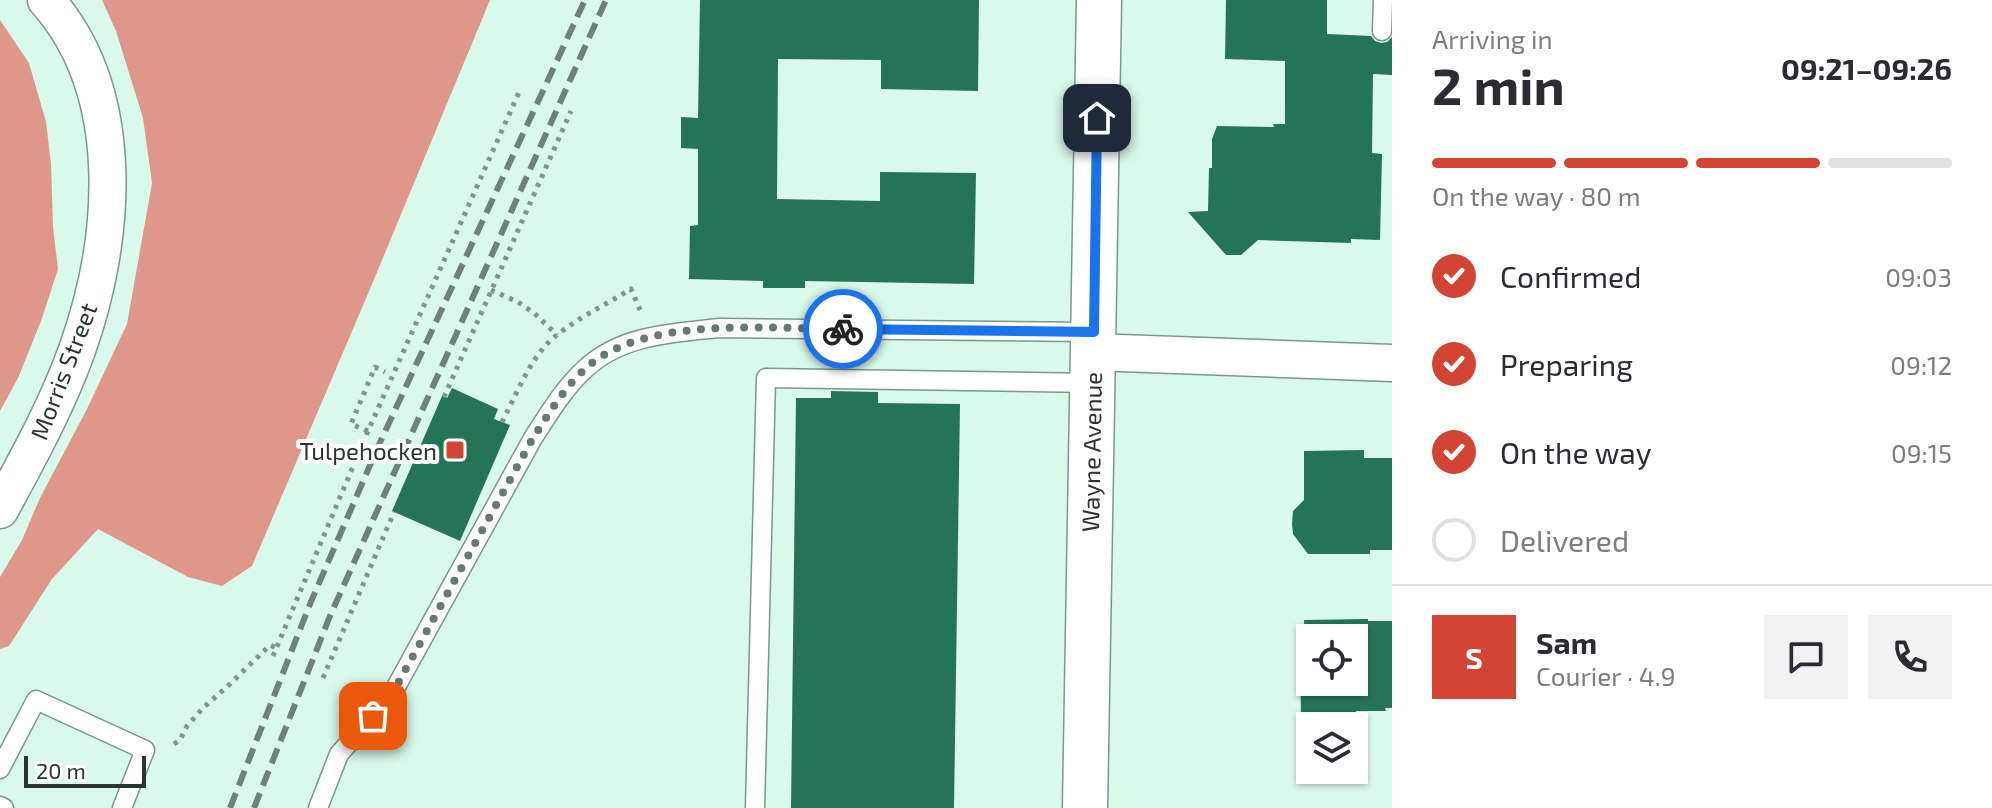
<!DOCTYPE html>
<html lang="en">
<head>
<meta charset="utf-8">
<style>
	:root { --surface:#fff; --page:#f2f2f3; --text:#2b2b33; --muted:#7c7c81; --line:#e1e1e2; --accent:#d24535 }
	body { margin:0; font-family:"Exo 2",sans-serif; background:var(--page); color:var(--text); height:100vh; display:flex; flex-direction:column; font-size:30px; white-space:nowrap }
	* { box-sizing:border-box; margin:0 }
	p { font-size:26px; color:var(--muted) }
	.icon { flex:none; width:44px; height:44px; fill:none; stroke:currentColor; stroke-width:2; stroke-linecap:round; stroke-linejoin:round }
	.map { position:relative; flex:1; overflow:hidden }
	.drawer { display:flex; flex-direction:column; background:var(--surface); width:600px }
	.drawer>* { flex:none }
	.fabs { position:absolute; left:1296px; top:624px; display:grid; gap:16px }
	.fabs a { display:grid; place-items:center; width:72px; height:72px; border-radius:0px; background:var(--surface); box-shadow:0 2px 6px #0004; font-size:40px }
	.scale { position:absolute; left:24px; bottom:20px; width:122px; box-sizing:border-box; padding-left:8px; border:4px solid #293630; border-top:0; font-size:22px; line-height:28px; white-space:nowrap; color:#293630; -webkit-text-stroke:6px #fff; paint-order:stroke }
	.pin { position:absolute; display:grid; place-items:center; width:68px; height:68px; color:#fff; margin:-34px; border-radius:16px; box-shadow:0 4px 12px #0006 }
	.courier { position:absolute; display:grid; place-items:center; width:80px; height:80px; margin:-40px; border:6px solid #1a73e8; border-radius:50%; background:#fff; color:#222; box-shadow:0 2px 10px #0007 }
	.head em { font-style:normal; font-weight:700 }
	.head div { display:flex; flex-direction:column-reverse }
	.head { display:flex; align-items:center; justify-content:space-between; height:136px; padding:0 40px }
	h1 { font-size:52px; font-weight:700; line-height:60px }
	.bar { display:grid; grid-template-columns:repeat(4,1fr); gap:12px 8px; align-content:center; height:96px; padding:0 40px }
	.bar i { height:10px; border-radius:6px; background:var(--line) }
	.bar .active { background:var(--accent) }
	.bar p { grid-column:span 4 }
	.line { display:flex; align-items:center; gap:20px; padding:0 40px; border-top:2px solid var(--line) }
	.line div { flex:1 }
	.round { display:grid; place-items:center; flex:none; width:84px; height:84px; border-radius:0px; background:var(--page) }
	ol { padding:0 40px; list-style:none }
	li { display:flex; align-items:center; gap:24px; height:88px }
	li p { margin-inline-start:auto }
	li .icon { padding:8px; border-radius:50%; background:var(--accent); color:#fff; stroke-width:4 }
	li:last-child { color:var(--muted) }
	li i { width:44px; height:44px; border:4px solid var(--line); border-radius:50% }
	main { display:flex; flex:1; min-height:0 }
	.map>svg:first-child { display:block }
</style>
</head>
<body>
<main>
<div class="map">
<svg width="1392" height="808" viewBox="0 0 1392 808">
	<rect width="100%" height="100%" fill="#d9f9ea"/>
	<!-- forest -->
	<g fill="#df978b">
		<path d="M 102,0 L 490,0 L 370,289 L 252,566 L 222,586 L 188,577 L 98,529 L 52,579 L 9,646 L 0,649 L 0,577 L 22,540 L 40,498 L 87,409 L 127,324 L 152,183 L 143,118 L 116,31 Z"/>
		<path d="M 0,20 L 29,63 L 46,122 L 51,164 L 53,227 L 58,269 L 41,321 L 18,378 L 0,411 Z"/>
	</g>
	<!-- building -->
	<g fill="#257457" fill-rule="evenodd">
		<path d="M 700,0 L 979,0 L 978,91 L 881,89 L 881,60 L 778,59 L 777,199 L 880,201 L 880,172 L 976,173 L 974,284 L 805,281 L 805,288 L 763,288 L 763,281 L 689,279 L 690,226 L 698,225 L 698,149 L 681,148 L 681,117 L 698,118 Z"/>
		<path d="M 1226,0 L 1327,0 L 1327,34 L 1371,36 L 1375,41 L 1381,43 L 1387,42 L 1392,37 L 1392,75 L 1373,74 L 1372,153 L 1382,154 L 1380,240 L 1351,239 L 1351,243 L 1258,240 L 1241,255 L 1226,255 L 1188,212 L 1208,211 L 1209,168 L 1212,168 L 1212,139 L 1217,126 L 1274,127 L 1273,124 L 1285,124 L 1285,61 L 1225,59 Z"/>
		<path d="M 452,388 L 498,409 L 494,419 L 510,425 L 460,541 L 392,511 L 442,396 L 447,398 Z"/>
		<path d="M 831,391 L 878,392 L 878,403 L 960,404 L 954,808 L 791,808 L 796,398 L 831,398 Z"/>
		<path d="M 1364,450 L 1364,458 L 1392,458 L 1392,550 L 1370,550 L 1370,554 L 1308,554 L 1293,534 L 1292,524 L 1293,511 L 1304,500 L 1304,451 Z"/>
		<path d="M 1368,619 L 1368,621 L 1392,621 L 1392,708 L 1385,708 L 1386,711 L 1356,711 L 1357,718 L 1301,719 L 1300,655 L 1305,655 L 1304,620 ZM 1310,638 L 1354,638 L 1354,682 L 1310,682 Z"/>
	</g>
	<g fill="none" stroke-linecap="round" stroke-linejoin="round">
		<!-- lane casing -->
		<g stroke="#7b988a" stroke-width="21">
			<g id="lane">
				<path d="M 1382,31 L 1383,0"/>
				<path d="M 0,769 L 36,700 L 145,750 L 122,808"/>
				<path d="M 0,806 L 4,808"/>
				<path d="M 318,808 L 339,754 L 391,696 L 533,438 C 548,415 564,388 585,369 C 621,335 672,333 719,328 L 1094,332"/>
				<path d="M 755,808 L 766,378 L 1092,383"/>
			</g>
		</g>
		<!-- street casing -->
		<g stroke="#7b988a" stroke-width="39">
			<g id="street">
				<path d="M 1092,352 L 1392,363"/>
				<path d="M 0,510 C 28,458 57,406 77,350 C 116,241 129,93 46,0"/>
			</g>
		</g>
		<!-- secondary casing -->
		<g stroke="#7b988a" stroke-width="47">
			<path id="secondary" d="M 1085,808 L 1099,0"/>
		</g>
		<!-- path -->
		<g stroke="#80968b" stroke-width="5" stroke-dasharray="4 6" stroke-linecap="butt">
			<path d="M 491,290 L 518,302 L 534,313 L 557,335"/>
			<path d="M 444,397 L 571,111"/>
			<path d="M 502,422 C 515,397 527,366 546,345 C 564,325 607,304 631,289 L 641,312"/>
			<path d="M 368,431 L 351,424 L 375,367 L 385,372"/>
			<path d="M 273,656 L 368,431 L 520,90"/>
			<path d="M 323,678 L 394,512"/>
			<path d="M 174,744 L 180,740 L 187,726 L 203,708 L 230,684 L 270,645 L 276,648"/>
		</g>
		<!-- lane -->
		<use href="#lane" stroke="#fff" stroke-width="18"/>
		<!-- street -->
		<use href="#street" stroke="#fff" stroke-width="36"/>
		<!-- secondary -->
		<use href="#secondary" stroke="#fff" stroke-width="44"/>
		<!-- rail -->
		<g stroke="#6e8279" stroke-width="6" stroke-dasharray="16 8" stroke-linecap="butt">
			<path d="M 230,808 L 310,604 L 377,449 L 585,0"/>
			<path d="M 254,808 L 330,616 L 606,0"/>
		</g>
	</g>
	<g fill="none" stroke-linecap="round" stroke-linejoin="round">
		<!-- done -->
		<path stroke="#677a71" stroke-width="8" stroke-dasharray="0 14.4" d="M 373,716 L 391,696 L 533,438 C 548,415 564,388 585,369 C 643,315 768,329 843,329"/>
		<!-- route -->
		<path stroke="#1a73e8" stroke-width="10" d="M 843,329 L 1094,332 L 1097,118"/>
	</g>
	<!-- markers -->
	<rect fill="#d24535" stroke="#fff" stroke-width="3" x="445" y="440" width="20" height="20" rx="4"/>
	<g text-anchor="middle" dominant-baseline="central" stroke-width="8" stroke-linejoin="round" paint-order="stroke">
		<!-- street labels -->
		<g font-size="24" fill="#293630" stroke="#fff">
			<text transform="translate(63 371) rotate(-69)">Morris Street</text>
			<text transform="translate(1091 452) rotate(-89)">Wayne Avenue</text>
		</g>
		<!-- poi labels -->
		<g font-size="24" fill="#293630" stroke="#fff" text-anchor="end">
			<text x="437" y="450">Tulpehocken</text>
		</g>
	</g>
</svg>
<div class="fabs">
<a><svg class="icon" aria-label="locate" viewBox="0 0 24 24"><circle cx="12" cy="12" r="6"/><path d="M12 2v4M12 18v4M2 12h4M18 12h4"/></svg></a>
<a><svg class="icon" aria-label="layers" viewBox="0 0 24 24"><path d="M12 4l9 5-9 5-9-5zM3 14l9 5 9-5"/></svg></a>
</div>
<div class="scale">20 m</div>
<div class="pin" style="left:373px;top:716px;background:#ea580c"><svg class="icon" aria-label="bag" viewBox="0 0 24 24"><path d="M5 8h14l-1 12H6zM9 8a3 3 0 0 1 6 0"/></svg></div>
<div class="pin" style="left:1097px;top:118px;background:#1f2937"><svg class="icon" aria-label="home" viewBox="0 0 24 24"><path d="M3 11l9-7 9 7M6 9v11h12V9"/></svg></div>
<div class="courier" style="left:843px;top:329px"><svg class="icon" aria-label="bike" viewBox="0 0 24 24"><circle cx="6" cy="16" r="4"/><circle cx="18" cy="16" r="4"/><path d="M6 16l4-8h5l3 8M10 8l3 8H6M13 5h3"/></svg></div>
</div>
<section class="drawer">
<div class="head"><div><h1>2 min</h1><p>Arriving in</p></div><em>09:21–09:26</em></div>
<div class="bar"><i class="active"></i><i class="active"></i><i class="active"></i><i></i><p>On the way · 80 m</p></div>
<ol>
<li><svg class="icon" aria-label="check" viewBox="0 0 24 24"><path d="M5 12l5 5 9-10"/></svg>Confirmed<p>09:03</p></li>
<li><svg class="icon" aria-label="check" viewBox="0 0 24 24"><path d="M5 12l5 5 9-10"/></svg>Preparing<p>09:12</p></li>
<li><svg class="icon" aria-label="check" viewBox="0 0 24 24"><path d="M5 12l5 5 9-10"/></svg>On the way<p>09:15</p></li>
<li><i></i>Delivered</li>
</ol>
<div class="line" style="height:144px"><b class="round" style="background:var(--accent);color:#fff">S</b><div><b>Sam</b><p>Courier · 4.9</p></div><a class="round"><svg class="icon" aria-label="chat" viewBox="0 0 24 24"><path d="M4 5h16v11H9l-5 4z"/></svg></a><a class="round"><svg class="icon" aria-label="phone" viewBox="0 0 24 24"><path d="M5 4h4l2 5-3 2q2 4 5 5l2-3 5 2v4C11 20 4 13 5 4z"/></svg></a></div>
</section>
</main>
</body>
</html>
